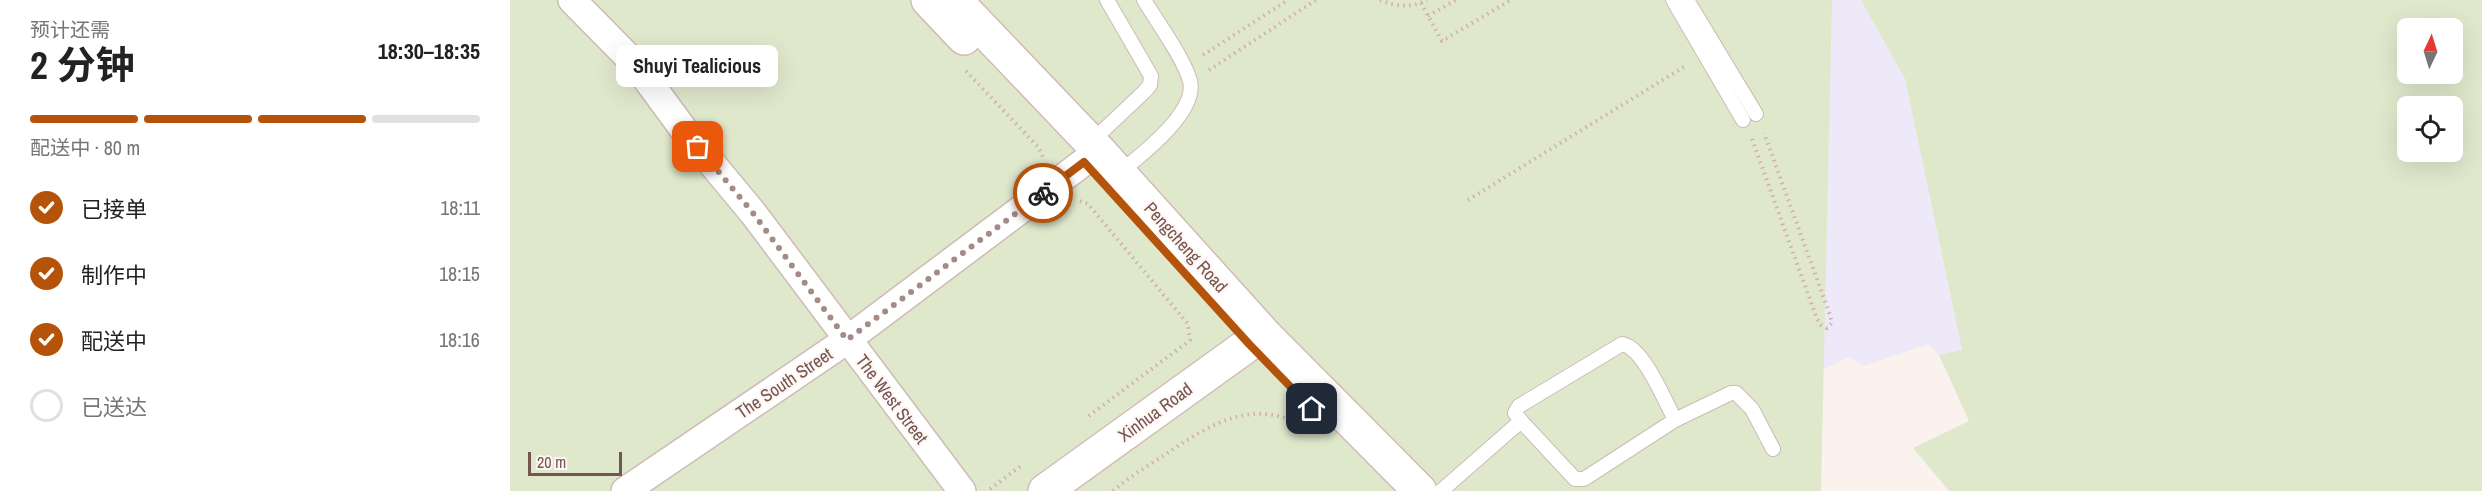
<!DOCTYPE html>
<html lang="zh">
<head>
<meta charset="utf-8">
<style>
	:root { --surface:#fff; --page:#f6f6f6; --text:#222; --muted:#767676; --line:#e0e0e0; --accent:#b45309 }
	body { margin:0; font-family:"Archivo Narrow","Noto Sans SC",sans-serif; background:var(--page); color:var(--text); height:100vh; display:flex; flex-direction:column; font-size:22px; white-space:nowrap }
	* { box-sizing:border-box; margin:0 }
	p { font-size:20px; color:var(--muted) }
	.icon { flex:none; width:33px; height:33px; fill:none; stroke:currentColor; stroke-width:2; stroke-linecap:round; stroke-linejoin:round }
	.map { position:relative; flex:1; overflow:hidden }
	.panel { display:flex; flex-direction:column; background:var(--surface); width:510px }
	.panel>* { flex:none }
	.needle { width:39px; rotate:4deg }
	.tools { position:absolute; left:1887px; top:18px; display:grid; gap:12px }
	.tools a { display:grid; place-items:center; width:66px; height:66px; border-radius:9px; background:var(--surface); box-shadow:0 6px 24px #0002; font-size:30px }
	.scale { position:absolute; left:18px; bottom:15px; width:94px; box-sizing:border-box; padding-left:6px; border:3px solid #755451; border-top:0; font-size:16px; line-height:21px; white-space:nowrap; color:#755451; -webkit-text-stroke:4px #fef7f4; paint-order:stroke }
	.pin { position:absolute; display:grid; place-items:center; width:51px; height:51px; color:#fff; margin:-26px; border-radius:12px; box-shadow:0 3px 9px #0006 }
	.courier { position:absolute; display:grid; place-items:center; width:60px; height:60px; margin:-30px; border:4px solid #b45309; border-radius:50%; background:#fff; color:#222; box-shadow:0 2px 8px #0007 }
	.bubble { position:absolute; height:42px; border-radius:9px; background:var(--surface); box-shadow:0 6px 24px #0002; font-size:20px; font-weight:700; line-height:42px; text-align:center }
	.headline em { font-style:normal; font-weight:700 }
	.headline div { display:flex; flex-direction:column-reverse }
	.headline { display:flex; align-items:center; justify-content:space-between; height:102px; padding:0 30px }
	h1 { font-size:39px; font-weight:700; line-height:45px }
	.bar { display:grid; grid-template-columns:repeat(4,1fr); gap:9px 6px; align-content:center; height:72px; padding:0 30px }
	.bar i { height:8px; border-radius:4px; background:var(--line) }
	.bar .current { background:var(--accent) }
	.bar p { grid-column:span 4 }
	ol { padding:0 30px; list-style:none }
	li { display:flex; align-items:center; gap:18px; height:66px }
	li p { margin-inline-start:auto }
	li .icon { padding:6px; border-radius:50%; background:var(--accent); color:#fff; stroke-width:4 }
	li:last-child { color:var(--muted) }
	li i { width:33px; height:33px; border:3px solid var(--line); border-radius:50% }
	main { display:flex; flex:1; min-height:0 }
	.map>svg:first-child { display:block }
</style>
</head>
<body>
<main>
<section class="panel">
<div class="headline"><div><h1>2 分钟</h1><p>预计还需</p></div><em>18:30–18:35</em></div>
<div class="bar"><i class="current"></i><i class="current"></i><i class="current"></i><i></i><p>配送中 · 80 m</p></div>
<ol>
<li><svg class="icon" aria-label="check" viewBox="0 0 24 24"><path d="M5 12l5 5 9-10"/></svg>已接单<p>18:11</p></li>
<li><svg class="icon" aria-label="check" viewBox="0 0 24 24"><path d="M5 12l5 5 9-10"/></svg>制作中<p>18:15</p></li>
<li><svg class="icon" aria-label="check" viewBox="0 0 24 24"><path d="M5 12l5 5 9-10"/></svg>配送中<p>18:16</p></li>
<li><i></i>已送达</li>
</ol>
</section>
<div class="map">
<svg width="1972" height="491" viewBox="0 0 1972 491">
	<rect width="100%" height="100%" fill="#fbf2ed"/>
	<!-- education -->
	<path fill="#eee9f8" d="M 502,0 L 1351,0 L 1395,79 L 1452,351 L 1429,355 L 1419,344 L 1354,366 L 1339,357 L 1258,396 Z"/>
	<!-- green -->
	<g fill="#e0e8cc" fill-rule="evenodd">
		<path d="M 0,0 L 1322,0 L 1311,491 L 0,491 Z"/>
		<path d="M 1351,0 L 1972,0 L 1972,491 L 1439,491 L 1403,448 L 1459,421 L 1429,355 L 1452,350 L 1395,79 ZM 1898,28 L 1942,28 L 1942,74 L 1898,74 ZM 1898,106 L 1942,106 L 1942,152 L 1898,152 Z"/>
	</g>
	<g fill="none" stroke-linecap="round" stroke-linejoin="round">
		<!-- lane casing -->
		<g stroke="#cfbab6" stroke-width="16">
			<g id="lane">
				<path d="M 1163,0 L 1233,120"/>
				<path d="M 1177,0 L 1246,114"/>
				<path d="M 581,142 L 635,91 L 640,85 L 641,76 L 597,0"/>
				<path d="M 609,173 C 630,156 688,112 680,81 C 675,60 646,20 634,0"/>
				<path d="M 1011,421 L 1065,479 L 1074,479 L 1165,420"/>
				<path d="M 931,491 L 1011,421 L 1005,413 L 1009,406 L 1112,344 C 1133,347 1155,401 1165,420 L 1221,393 L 1226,393 L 1242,409 L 1263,449"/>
			</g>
		</g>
		<!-- street casing -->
		<g stroke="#cfbab6" stroke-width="30">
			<g id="street">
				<path d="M 62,0 L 127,66 L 174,130 L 243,213 L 452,491"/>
				<path d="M 115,491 L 337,340 L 574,162"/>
			</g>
		</g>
		<!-- secondary casing -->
		<g stroke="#d4bab6" stroke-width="36">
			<g id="secondary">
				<path d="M 418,0 L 454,38"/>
				<path d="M 445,0 L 592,154 L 756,336 L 910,491"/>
				<path d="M 535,491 L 739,344 L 756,336"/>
			</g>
		</g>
		<!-- path -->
		<g stroke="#d3aeaa" stroke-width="4" stroke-dasharray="1.5 4.5" stroke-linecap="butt">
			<path d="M 870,0 C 886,7 902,8 917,0"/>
			<path d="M 911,3 L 932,41 L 1001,0"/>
			<path d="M 918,16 L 946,0"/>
			<path d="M 693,55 L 778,0"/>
			<path d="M 699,70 L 806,0"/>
			<path d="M 456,71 L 529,148 L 533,157"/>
			<path d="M 1242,139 L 1307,319 L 1311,325 L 1317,328 L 1322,323 L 1320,315 L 1254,133"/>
			<path d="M 958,200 L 1177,65"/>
			<path d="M 570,201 L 578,204 L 678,324 L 680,340 L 675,344 L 576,418"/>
			<path d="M 480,489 L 512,465"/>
			<path d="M 603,491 C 619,477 638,466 656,454 C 703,422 750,393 804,434"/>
		</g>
		<!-- lane -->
		<use href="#lane" stroke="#fff" stroke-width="14"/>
		<!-- street -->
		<use href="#street" stroke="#fff" stroke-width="27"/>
		<!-- secondary -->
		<use href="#secondary" stroke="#fff" stroke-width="33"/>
	</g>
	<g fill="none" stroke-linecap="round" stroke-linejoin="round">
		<!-- done -->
		<path stroke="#a48b88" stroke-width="6" stroke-dasharray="0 10.8" d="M 188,147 L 243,213 L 337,340 L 533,193"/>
		<!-- route -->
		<path stroke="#b45309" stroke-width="8" d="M 533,193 L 574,162 L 739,344 L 802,409"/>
	</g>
	<g text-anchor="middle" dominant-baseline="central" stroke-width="4.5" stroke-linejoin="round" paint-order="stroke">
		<!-- street labels -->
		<g font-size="18" fill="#755451" stroke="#fef7f4">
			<text transform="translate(676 247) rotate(48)">Pengcheng Road</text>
			<text transform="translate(274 383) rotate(-34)">The South Street</text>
			<text transform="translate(382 399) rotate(53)">The West Street</text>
			<text transform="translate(645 412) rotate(-36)">Xinhua Road</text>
		</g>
	</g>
</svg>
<div class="tools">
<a><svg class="needle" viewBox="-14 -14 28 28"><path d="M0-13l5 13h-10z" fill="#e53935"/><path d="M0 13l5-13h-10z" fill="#767676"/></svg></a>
<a><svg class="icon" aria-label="locate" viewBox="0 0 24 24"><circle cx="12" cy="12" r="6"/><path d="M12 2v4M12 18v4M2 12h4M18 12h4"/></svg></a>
</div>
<div class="scale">20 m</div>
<div class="pin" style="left:188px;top:147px;background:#ea580c"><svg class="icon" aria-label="bag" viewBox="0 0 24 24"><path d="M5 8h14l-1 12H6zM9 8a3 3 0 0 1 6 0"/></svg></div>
<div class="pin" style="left:802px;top:409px;background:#1f2937"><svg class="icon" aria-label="home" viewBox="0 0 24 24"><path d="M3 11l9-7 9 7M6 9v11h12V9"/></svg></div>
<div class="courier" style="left:533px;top:193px"><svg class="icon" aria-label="bike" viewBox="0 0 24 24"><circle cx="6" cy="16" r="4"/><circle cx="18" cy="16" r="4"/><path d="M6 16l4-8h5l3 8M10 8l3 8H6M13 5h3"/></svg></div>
<div class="bubble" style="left:106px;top:45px;width:162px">Shuyi Tealicious</div>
</div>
</main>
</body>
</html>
